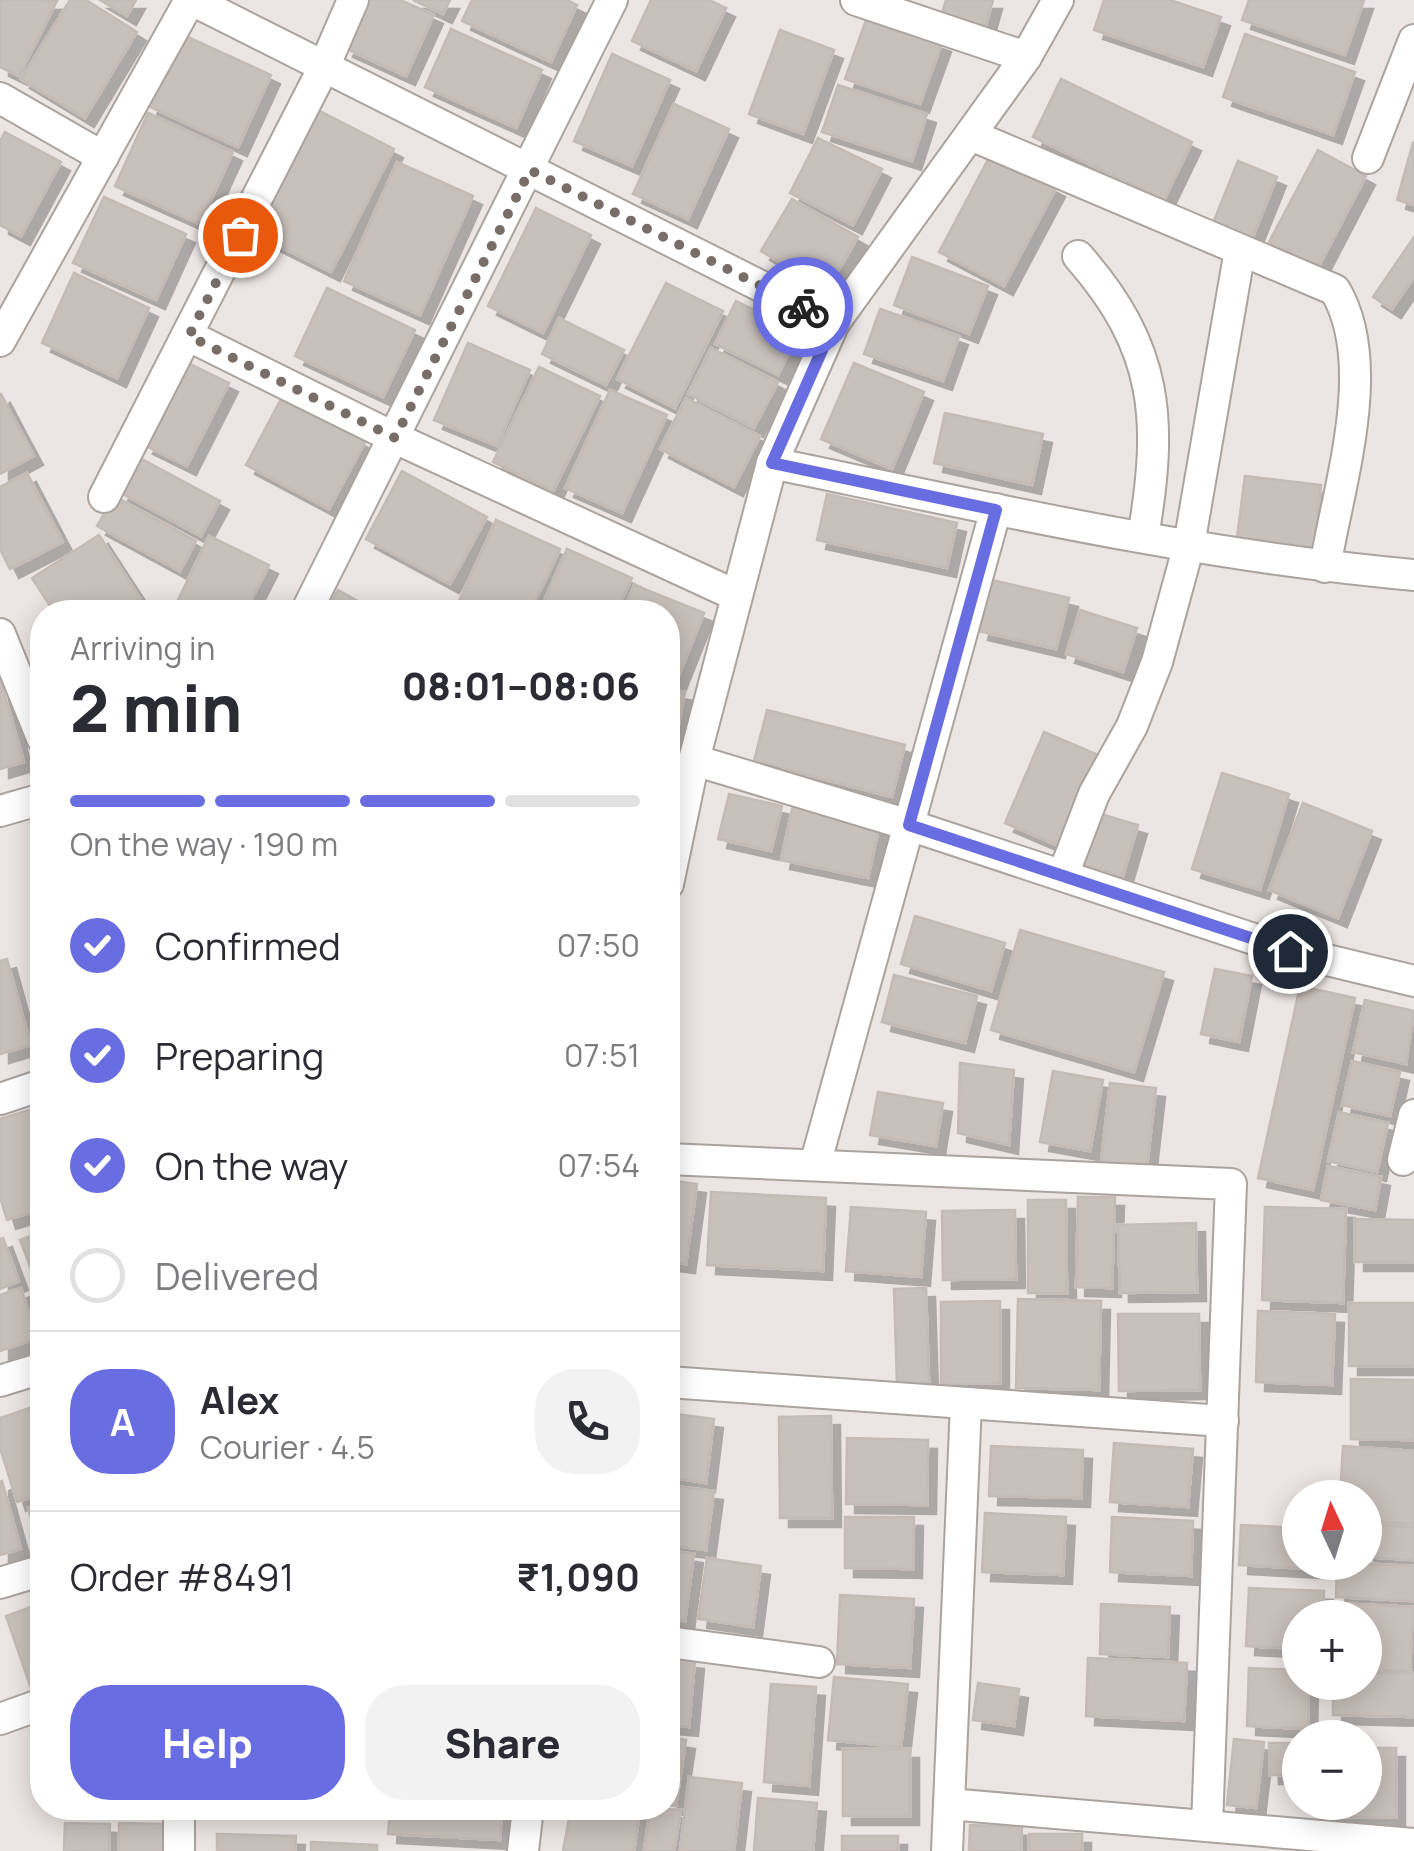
<!DOCTYPE html>
<html lang="en">
<head>
<meta charset="utf-8">
<style>
	:root { --surface:#fff; --page:#f2f2f3; --text:#2b2b33; --muted:#7c7c81; --line:#e1e1e2; --accent:#696de2 }
	body { margin:0; font-family:Manrope,sans-serif; background:var(--page); color:var(--text); height:100vh; display:flex; flex-direction:column; font-size:38px; white-space:nowrap }
	* { box-sizing:border-box; margin:0 }
	p { font-size:32px; color:var(--muted) }
	.icon { flex:none; width:55px; height:55px; fill:none; stroke:currentColor; stroke-width:2; stroke-linecap:round; stroke-linejoin:round }
	.map { position:relative; flex:1; overflow:hidden }
	.drawer { position:absolute; left:30px; top:600px; width:650px; height:1220px; display:flex; flex-direction:column; background:var(--surface); border-radius:40px; box-shadow:0 5px 25px #0003 }
	.drawer>* { flex:none }
	.needle { width:65px; rotate:356deg }
	.fabs { position:absolute; left:1282px; top:1480px; display:grid; gap:20px }
	.fabs a { display:grid; place-items:center; width:100px; height:100px; border-radius:50%; background:var(--surface); box-shadow:0 5px 25px #0003; font-size:50px }
	.pin { position:absolute; display:grid; place-items:center; width:85px; height:85px; color:#fff; margin:-42px; border:5px solid #fff; border-radius:50%; box-shadow:0 2px 10px #0007 }
	.courier { position:absolute; display:grid; place-items:center; width:100px; height:100px; margin:-50px; border:8px solid #696de2; border-radius:50%; background:#fff; color:#222; box-shadow:0 2px 12px #0007 }
	.summary em { font-style:normal; font-weight:800 }
	.summary div { display:flex; flex-direction:column-reverse }
	.summary { display:flex; align-items:center; justify-content:space-between; height:170px; padding:0 40px }
	h1 { font-size:65px; font-weight:800; line-height:75px }
	.bar { display:grid; grid-template-columns:repeat(4,1fr); gap:15px 10px; align-content:center; height:120px; padding:0 40px }
	.bar i { height:12px; border-radius:8px; background:var(--line) }
	.bar .active { background:var(--accent) }
	.bar p { grid-column:span 4 }
	.line { display:flex; align-items:center; gap:25px; padding:0 40px; border-top:2px solid var(--line) }
	.line div { flex:1 }
	.round { display:grid; place-items:center; flex:none; width:105px; height:105px; border-radius:40px; background:var(--page) }
	ol { padding:0 40px; list-style:none }
	li { display:flex; align-items:center; gap:30px; height:110px }
	li p { margin-inline-start:auto }
	li .icon { padding:10px; border-radius:50%; background:var(--accent); color:#fff; stroke-width:4 }
	li:last-child { color:var(--muted) }
	li i { width:55px; height:55px; border:5px solid var(--line); border-radius:50% }
	.primary-button { display:flex; gap:20px; margin-top:auto; padding:20px 40px }
	.primary-button a { flex:1; height:115px; border-radius:40px; background:var(--accent); color:#fff; font-size:40px; font-weight:800; line-height:115px; text-align:center }
	.primary-button a+a { background:var(--page); color:var(--text) }
	.map>svg:first-child { display:block }
</style>
</head>
<body>
<div class="map">
<svg width="1414" height="1851" viewBox="0 0 1414 1851">
	<defs>
		<filter id="shadow"><feDropShadow dx="9" dy="9" stdDeviation="0" flood-color="#0004"/></filter>
	</defs>
	<rect width="100%" height="100%" fill="#ebe5e3"/>
	<!-- building -->
	<g fill="#c8c0bb" stroke="#c4bab6" stroke-width="2.5" filter="url(#shadow)">
		<path d="M 0,0 L 57,1 L 19,76 L 0,67 Z"/>
		<path d="M 70,0 L 86,0 L 137,32 L 85,118 L 21,79 Z"/>
		<path d="M 100,0 L 136,0 L 127,16 Z"/>
		<path d="M 366,0 L 400,0 L 434,15 L 406,76 L 344,48 Z"/>
		<path d="M 413,0 L 450,0 L 443,14 Z"/>
		<path d="M 472,0 L 567,0 L 577,5 L 551,62 L 462,21 Z"/>
		<path d="M 651,0 L 709,0 L 726,8 L 696,71 L 632,41 Z"/>
		<path d="M 946,0 L 993,0 L 985,29 L 941,16 Z"/>
		<path d="M 1104,0 L 1170,0 L 1221,17 L 1203,67 L 1094,30 Z"/>
		<path d="M 1249,0 L 1364,0 L 1345,55 L 1242,20 Z"/>
		<path d="M 867,17 L 942,43 L 920,104 L 845,79 Z"/>
		<path d="M 451,29 L 542,70 L 516,128 L 425,87 Z"/>
		<path d="M 780,30 L 834,50 L 803,134 L 749,114 Z"/>
		<path d="M 181,34 L 271,75 L 238,147 L 148,106 Z"/>
		<path d="M 1245,34 L 1355,72 L 1333,135 L 1223,97 Z"/>
		<path d="M 612,54 L 670,80 L 632,166 L 574,141 Z"/>
		<path d="M 1061,79 L 1192,142 L 1164,200 L 1033,137 Z"/>
		<path d="M 838,85 L 927,114 L 912,161 L 822,132 Z"/>
		<path d="M 674,104 L 729,129 L 688,219 L 633,194 Z"/>
		<path d="M 314,108 L 394,149 L 331,272 L 251,232 Z"/>
		<path d="M 148,113 L 233,152 L 200,224 L 115,186 Z"/>
		<path d="M 5,132 L 61,162 L 21,236 L 0,225 L 0,141 Z"/>
		<path d="M 818,138 L 882,169 L 853,225 L 790,193 Z"/>
		<path d="M 1413,143 L 1414,144 L 1414,205 L 1397,200 Z"/>
		<path d="M 1318,150 L 1366,176 L 1318,268 L 1269,242 Z"/>
		<path d="M 991,154 L 1056,188 L 1004,286 L 939,252 Z"/>
		<path d="M 1238,161 L 1277,177 L 1252,239 L 1213,223 Z"/>
		<path d="M 397,162 L 473,196 L 420,315 L 344,281 Z"/>
		<path d="M 104,197 L 186,234 L 156,300 L 73,263 Z"/>
		<path d="M 792,199 L 858,237 L 827,290 L 761,251 Z"/>
		<path d="M 536,208 L 591,235 L 543,333 L 488,306 Z"/>
		<path d="M 1414,237 L 1414,277 L 1392,309 L 1373,297 Z"/>
		<path d="M 912,257 L 988,286 L 969,334 L 894,305 Z"/>
		<path d="M 74,273 L 149,308 L 117,378 L 42,343 Z"/>
		<path d="M 666,283 L 723,311 L 675,408 L 617,379 Z"/>
		<path d="M 327,288 L 415,330 L 383,397 L 295,356 Z"/>
		<path d="M 736,301 L 799,332 L 778,375 L 715,344 Z"/>
		<path d="M 880,309 L 959,336 L 943,381 L 864,354 Z"/>
		<path d="M 559,318 L 624,350 L 606,385 L 542,354 Z"/>
		<path d="M 468,343 L 530,370 L 497,446 L 434,420 Z"/>
		<path d="M 711,348 L 778,382 L 754,428 L 688,394 Z"/>
		<path d="M 186,362 L 229,383 L 187,466 L 144,445 Z"/>
		<path d="M 854,363 L 924,392 L 892,469 L 821,439 Z"/>
		<path d="M 539,367 L 600,396 L 553,491 L 493,462 Z"/>
		<path d="M 610,390 L 667,415 L 622,513 L 565,488 Z"/>
		<path d="M 1,394 L 34,456 L 0,474 L 0,395 Z"/>
		<path d="M 686,398 L 760,436 L 734,487 L 660,449 Z"/>
		<path d="M 281,399 L 365,442 L 329,509 L 246,465 Z"/>
		<path d="M 945,413 L 1043,434 L 1032,485 L 934,463 Z"/>
		<path d="M 138,457 L 220,501 L 201,536 L 119,492 Z"/>
		<path d="M 402,471 L 487,517 L 450,584 L 366,539 Z"/>
		<path d="M 27,473 L 63,542 L 10,569 L 0,549 L 0,487 Z"/>
		<path d="M 1245,476 L 1321,485 L 1313,554 L 1236,545 Z"/>
		<path d="M 827,494 L 957,523 L 947,568 L 817,540 Z"/>
		<path d="M 114,496 L 196,541 L 180,571 L 97,526 Z"/>
		<path d="M 496,520 L 560,549 L 530,612 L 454,612 Z"/>
		<path d="M 99,535 L 140,598 L 117,612 L 54,612 L 32,578 Z"/>
		<path d="M 209,536 L 269,565 L 245,612 L 205,612 L 178,600 Z"/>
		<path d="M 567,549 L 632,578 L 616,612 L 539,612 Z"/>
		<path d="M 992,580 L 1069,598 L 1056,649 L 979,631 Z"/>
		<path d="M 634,585 L 704,613 L 674,688 L 668,685 L 668,612 L 623,612 Z"/>
		<path d="M 338,590 L 378,612 L 326,612 Z"/>
		<path d="M 1080,610 L 1137,628 L 1123,672 L 1066,654 Z"/>
		<path d="M 0,679 L 24,762 L 0,769 Z"/>
		<path d="M 668,689 L 685,692 L 668,781 Z"/>
		<path d="M 767,710 L 905,745 L 892,797 L 754,761 Z"/>
		<path d="M 1044,732 L 1105,758 L 1066,849 L 1005,823 Z"/>
		<path d="M 1222,773 L 1289,794 L 1260,890 L 1192,869 Z"/>
		<path d="M 729,794 L 782,806 L 771,851 L 718,839 Z"/>
		<path d="M 1303,803 L 1372,831 L 1338,918 L 1269,890 Z"/>
		<path d="M 793,805 L 880,823 L 868,878 L 781,860 Z"/>
		<path d="M 1094,812 L 1138,825 L 1123,876 L 1080,864 Z"/>
		<path d="M 915,916 L 1005,943 L 991,991 L 901,964 Z"/>
		<path d="M 1020,930 L 1164,972 L 1134,1072 L 991,1030 Z"/>
		<path d="M 7,959 L 31,1045 L 0,1054 L 0,961 Z"/>
		<path d="M 1215,969 L 1252,976 L 1239,1042 L 1201,1034 Z"/>
		<path d="M 894,975 L 977,996 L 965,1043 L 882,1022 Z"/>
		<path d="M 1300,986 L 1355,998 L 1313,1190 L 1258,1178 Z"/>
		<path d="M 1365,1000 L 1414,1011 L 1406,1064 L 1353,1052 Z"/>
		<path d="M 1352,1061 L 1400,1072 L 1390,1116 L 1342,1105 Z"/>
		<path d="M 960,1063 L 1014,1070 L 1009,1145 L 958,1133 Z"/>
		<path d="M 1053,1071 L 1103,1080 L 1090,1151 L 1040,1142 Z"/>
		<path d="M 1110,1083 L 1156,1088 L 1147,1167 L 1101,1162 Z"/>
		<path d="M 878,1092 L 943,1103 L 936,1146 L 870,1135 Z"/>
		<path d="M 42,1106 L 42,1209 L 7,1220 L 0,1197 L 0,1119 Z"/>
		<path d="M 1339,1112 L 1388,1123 L 1377,1172 L 1328,1161 Z"/>
		<path d="M 1328,1166 L 1381,1177 L 1375,1210 L 1321,1200 Z"/>
		<path d="M 668,1180 L 697,1184 L 686,1264 L 668,1262 Z"/>
		<path d="M 711,1192 L 826,1198 L 823,1271 L 707,1265 Z"/>
		<path d="M 1078,1197 L 1115,1197 L 1112,1288 L 1076,1287 Z"/>
		<path d="M 1028,1200 L 1066,1200 L 1067,1293 L 1028,1293 Z"/>
		<path d="M 851,1207 L 926,1212 L 921,1277 L 846,1271 Z"/>
		<path d="M 1265,1207 L 1346,1209 L 1343,1303 L 1262,1300 Z"/>
		<path d="M 1015,1210 L 1016,1279 L 943,1280 L 942,1211 Z"/>
		<path d="M 1355,1219 L 1414,1220 L 1414,1262 L 1355,1262 Z"/>
		<path d="M 1196,1223 L 1197,1292 L 1120,1293 L 1118,1225 Z"/>
		<path d="M 42,1232 L 42,1297 L 20,1240 Z"/>
		<path d="M 3,1238 L 19,1281 L 0,1289 L 0,1239 Z"/>
		<path d="M 21,1288 L 37,1338 L 0,1351 L 0,1295 Z"/>
		<path d="M 926,1288 L 929,1383 L 897,1384 L 894,1289 Z"/>
		<path d="M 1018,1299 L 1101,1301 L 1099,1390 L 1016,1388 Z"/>
		<path d="M 1000,1301 L 1000,1383 L 941,1384 L 941,1302 Z"/>
		<rect x="1349" y="1303" width="65" height="63"/>
		<path d="M 1258,1311 L 1335,1314 L 1332,1385 L 1256,1382 Z"/>
		<path d="M 1118,1314 L 1199,1314 L 1200,1390 L 1119,1391 Z"/>
		<path d="M 1351,1379 L 1414,1380 L 1414,1440 L 1351,1439 Z"/>
		<path d="M 42,1404 L 42,1494 L 17,1502 L 0,1448 L 0,1418 Z"/>
		<path d="M 668,1413 L 714,1419 L 706,1483 L 668,1477 Z"/>
		<path d="M 831,1416 L 832,1518 L 780,1518 L 779,1417 Z"/>
		<path d="M 847,1438 L 928,1440 L 927,1505 L 846,1504 Z"/>
		<path d="M 1114,1443 L 1193,1449 L 1188,1507 L 1110,1502 Z"/>
		<path d="M 991,1446 L 1083,1450 L 1081,1498 L 989,1496 Z"/>
		<path d="M 1343,1446 L 1414,1451 L 1414,1524 L 1365,1521 L 1365,1498 L 1340,1498 Z"/>
		<path d="M 2,1481 L 21,1549 L 0,1555 L 0,1482 Z"/>
		<path d="M 668,1485 L 714,1491 L 706,1550 L 668,1545 Z"/>
		<path d="M 42,1503 L 42,1552 L 28,1508 Z"/>
		<path d="M 985,1513 L 1066,1517 L 1063,1575 L 982,1572 Z"/>
		<path d="M 845,1517 L 914,1517 L 913,1569 L 845,1568 Z"/>
		<path d="M 1112,1517 L 1193,1521 L 1191,1576 L 1110,1572 Z"/>
		<path d="M 1241,1525 L 1300,1528 L 1300,1562 L 1330,1562 L 1330,1570 L 1239,1565 Z"/>
		<path d="M 1365,1525 L 1414,1527 L 1414,1560 L 1365,1557 Z"/>
		<path d="M 668,1550 L 694,1554 L 685,1621 L 668,1618 Z"/>
		<path d="M 707,1558 L 761,1566 L 753,1627 L 698,1619 Z"/>
		<path d="M 1337,1562 L 1414,1566 L 1414,1601 L 1336,1597 Z"/>
		<path d="M 1249,1588 L 1324,1591 L 1323,1618 L 1300,1618 L 1300,1649 L 1246,1646 Z"/>
		<path d="M 840,1595 L 914,1599 L 910,1668 L 837,1664 Z"/>
		<path d="M 42,1603 L 42,1687 L 32,1691 L 6,1616 Z"/>
		<path d="M 1332,1603 L 1413,1607 L 1410,1671 L 1365,1670 L 1365,1618 L 1331,1618 Z"/>
		<path d="M 1101,1604 L 1170,1607 L 1168,1657 L 1100,1654 Z"/>
		<path d="M 668,1658 L 695,1660 L 689,1727 L 668,1725 Z"/>
		<path d="M 1088,1658 L 1187,1663 L 1184,1721 L 1086,1716 Z"/>
		<path d="M 1249,1668 L 1300,1670 L 1300,1682 L 1309,1682 L 1308,1729 L 1247,1726 Z"/>
		<path d="M 1365,1673 L 1414,1673 L 1414,1717 L 1333,1715 L 1333,1682 L 1365,1682 Z"/>
		<path d="M 834,1677 L 908,1684 L 901,1747 L 828,1740 Z"/>
		<path d="M 978,1683 L 1019,1689 L 1014,1726 L 973,1720 Z"/>
		<path d="M 771,1684 L 816,1687 L 809,1786 L 764,1782 Z"/>
		<path d="M 668,1737 L 686,1740 L 676,1806 L 668,1805 Z"/>
		<path d="M 1234,1739 L 1264,1742 L 1256,1808 L 1227,1805 Z"/>
		<path d="M 1269,1743 L 1300,1743 L 1300,1775 L 1270,1775 Z"/>
		<path d="M 1365,1748 L 1396,1748 L 1396,1817 L 1328,1817 L 1328,1802 L 1365,1802 Z"/>
		<rect x="843" y="1749" width="67" height="67"/>
		<path d="M 689,1777 L 742,1783 L 734,1851 L 680,1851 Z"/>
		<path d="M 758,1798 L 817,1803 L 813,1851 L 754,1851 Z"/>
		<path d="M 390,1808 L 502,1808 L 500,1840 L 388,1834 Z"/>
		<path d="M 571,1808 L 640,1811 L 634,1851 L 563,1851 Z"/>
		<path d="M 650,1808 L 681,1810 L 674,1851 L 644,1851 Z"/>
		<path d="M 65,1823 L 110,1824 L 109,1851 L 64,1851 Z"/>
		<path d="M 119,1823 L 166,1824 L 166,1851 L 119,1851 Z"/>
		<path d="M 970,1825 L 1022,1827 L 1021,1851 L 969,1851 Z"/>
		<path d="M 217,1834 L 296,1836 L 295,1851 L 217,1851 Z"/>
		<rect x="1029" y="1834" width="53" height="17"/>
		<rect x="842" y="1836" width="56" height="15"/>
		<path d="M 311,1842 L 377,1845 L 377,1851 L 311,1851 Z"/>
	</g>
	<g fill="none" stroke-linecap="round" stroke-linejoin="round">
		<!-- minor casing -->
		<g stroke="#aba39e" stroke-width="34">
			<g id="minor">
				<path d="M 192,0 L 834,323"/>
				<path d="M 856,0 L 1026,57"/>
				<path d="M 0,98 L 103,157"/>
				<path d="M 971,135 L 1335,290 C 1379,364 1339,484 1325,567"/>
				<path d="M 1368,158 L 1414,40"/>
				<path d="M 1078,256 C 1159,348 1163,420 1143,537"/>
				<path d="M 189,336 L 395,438 L 735,595"/>
				<path d="M 0,341 L 190,0"/>
				<path d="M 772,463 C 984,507 1198,556 1414,575"/>
				<path d="M 104,497 L 324,67 L 353,0"/>
				<path d="M 306,612 L 612,0"/>
				<path d="M 0,634 L 42,738"/>
				<path d="M 694,760 L 909,825 L 1290,951 L 1414,981"/>
				<path d="M 0,811 L 42,799"/>
				<path d="M 1063,875 L 1094,794 L 1132,726 L 1157,662 L 1189,545 L 1240,250"/>
				<path d="M 668,884 L 694,760 L 772,463 L 834,323 L 1026,57 L 1058,0"/>
				<path d="M 0,1099 L 42,1085"/>
				<path d="M 668,1159 L 1231,1184 L 1207,1826"/>
				<path d="M 1403,1160 L 1414,1115"/>
				<path d="M 815,1165 L 996,509"/>
				<path d="M 0,1381 L 42,1368"/>
				<path d="M 668,1382 L 1223,1421"/>
				<path d="M 0,1583 L 40,1571"/>
				<path d="M 668,1642 L 819,1662"/>
				<path d="M 0,1719 L 42,1704"/>
				<path d="M 949,1804 L 1414,1844"/>
				<path d="M 179,1851 L 179,1808"/>
				<path d="M 523,1851 L 528,1808"/>
				<path d="M 947,1851 L 966,1403"/>
			</g>
		</g>
		<!-- minor -->
		<use href="#minor" stroke="#fff" stroke-width="30"/>
	</g>
	<g fill="none" stroke-linecap="round" stroke-linejoin="round">
		<!-- done -->
		<path stroke="#786e67" stroke-width="10" stroke-dasharray="0 18" d="M 240,235 L 189,336 L 395,438 L 530,170 L 803,307"/>
		<!-- route -->
		<path stroke="#696de2" stroke-width="12" d="M 803,307 L 834,323 L 772,463 L 996,510 L 909,825 L 1290,951"/>
	</g>
</svg>
<div class="fabs">
<a><svg class="needle" viewBox="-14 -14 28 28"><path d="M0-13l5 13h-10z" fill="#e53935"/><path d="M0 13l5-13h-10z" fill="#7c7c81"/></svg></a>
<a>+</a>
<a>−</a>
</div>
<div class="pin" style="left:240px;top:235px;background:#ea580c"><svg class="icon" aria-label="bag" viewBox="0 0 24 24"><path d="M5 8h14l-1 12H6zM9 8a3 3 0 0 1 6 0"/></svg></div>
<div class="pin" style="left:1290px;top:951px;background:#1f2937"><svg class="icon" aria-label="home" viewBox="0 0 24 24"><path d="M3 11l9-7 9 7M6 9v11h12V9"/></svg></div>
<div class="courier" style="left:803px;top:307px"><svg class="icon" aria-label="bike" viewBox="0 0 24 24"><circle cx="6" cy="16" r="4"/><circle cx="18" cy="16" r="4"/><path d="M6 16l4-8h5l3 8M10 8l3 8H6M13 5h3"/></svg></div>
<section class="drawer">
<div class="summary"><div><h1>2 min</h1><p>Arriving in</p></div><em>08:01–08:06</em></div>
<div class="bar"><i class="active"></i><i class="active"></i><i class="active"></i><i></i><p>On the way · 190 m</p></div>
<ol>
<li><svg class="icon" aria-label="check" viewBox="0 0 24 24"><path d="M5 12l5 5 9-10"/></svg>Confirmed<p>07:50</p></li>
<li><svg class="icon" aria-label="check" viewBox="0 0 24 24"><path d="M5 12l5 5 9-10"/></svg>Preparing<p>07:51</p></li>
<li><svg class="icon" aria-label="check" viewBox="0 0 24 24"><path d="M5 12l5 5 9-10"/></svg>On the way<p>07:54</p></li>
<li><i></i>Delivered</li>
</ol>
<div class="line" style="height:180px"><b class="round" style="background:var(--accent);color:#fff">A</b><div><b>Alex</b><p>Courier · 4.5</p></div><a class="round"><svg class="icon" aria-label="phone" viewBox="0 0 24 24"><path d="M5 4h4l2 5-3 2q2 4 5 5l2-3 5 2v4C11 20 4 13 5 4z"/></svg></a></div>
<div class="line" style="height:130px"><div>Order #8491</div><b>₹1,090</b></div>
<div class="primary-button"><a>Help</a><a>Share</a></div>
</section>
</div>
</body>
</html>
